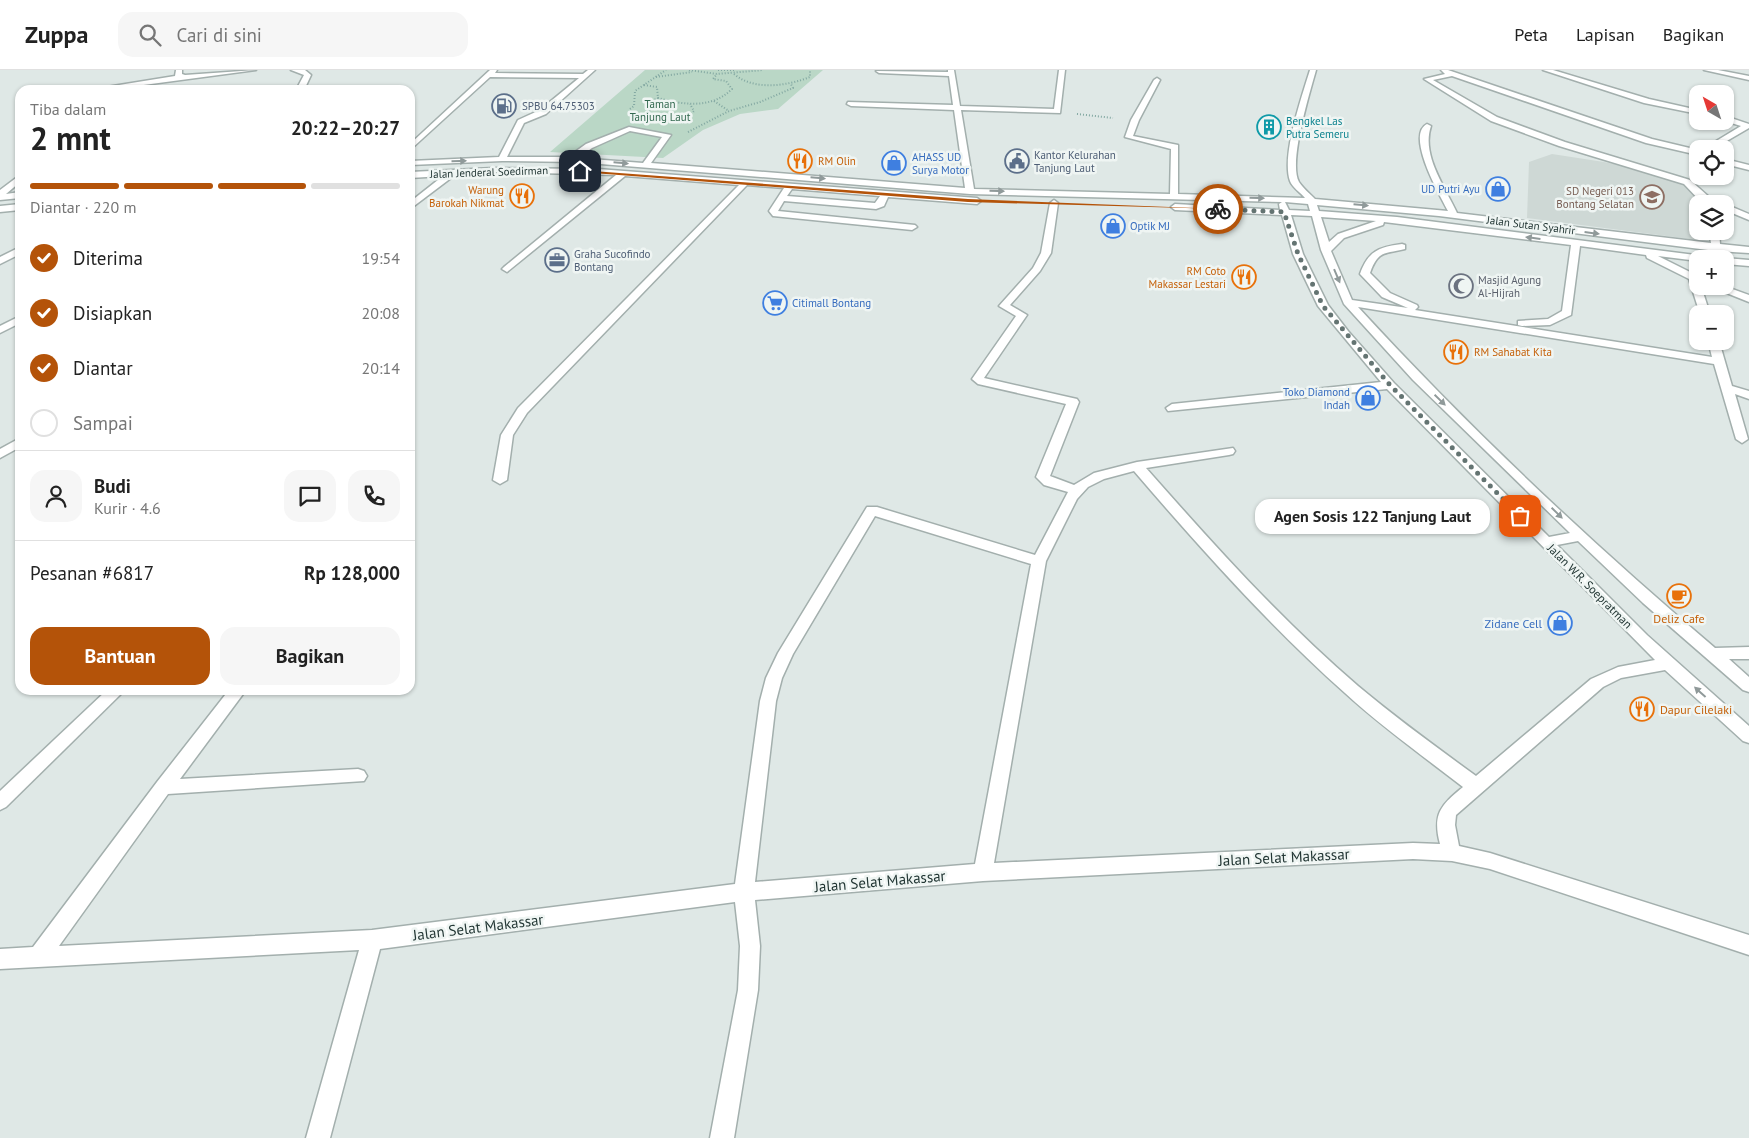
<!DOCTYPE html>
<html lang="id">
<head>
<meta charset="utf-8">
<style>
	:root { --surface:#fff; --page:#f6f6f6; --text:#222; --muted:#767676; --line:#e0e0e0; --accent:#b45309 }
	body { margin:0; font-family:"PT Sans",sans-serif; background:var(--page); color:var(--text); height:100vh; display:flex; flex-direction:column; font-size:19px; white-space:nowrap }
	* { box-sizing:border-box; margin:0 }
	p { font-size:16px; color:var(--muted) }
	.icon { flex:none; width:28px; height:28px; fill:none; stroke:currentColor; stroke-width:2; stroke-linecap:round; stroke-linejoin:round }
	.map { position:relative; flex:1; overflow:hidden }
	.side { position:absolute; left:15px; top:15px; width:400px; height:610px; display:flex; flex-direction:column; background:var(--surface); border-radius:15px; box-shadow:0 1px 4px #0004 }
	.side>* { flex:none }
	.needle { width:32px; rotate:321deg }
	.tools { position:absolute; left:1689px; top:15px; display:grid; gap:10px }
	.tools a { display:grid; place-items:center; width:45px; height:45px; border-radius:10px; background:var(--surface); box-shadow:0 1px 4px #0004; font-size:25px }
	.pin { position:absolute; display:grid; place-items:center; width:42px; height:42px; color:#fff; margin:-21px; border-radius:10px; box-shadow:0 2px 8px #0006 }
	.courier { position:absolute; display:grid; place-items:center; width:50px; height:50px; margin:-25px; border:4px solid #b45309; border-radius:50%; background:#fff; color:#222; box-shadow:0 1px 6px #0007 }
	.bubble { position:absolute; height:35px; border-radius:15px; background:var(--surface); box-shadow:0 1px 4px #0004; font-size:16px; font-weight:800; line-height:35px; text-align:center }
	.head em { font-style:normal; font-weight:800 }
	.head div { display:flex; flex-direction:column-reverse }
	.head { display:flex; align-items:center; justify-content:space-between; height:85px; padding:0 15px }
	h1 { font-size:32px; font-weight:800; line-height:38px }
	.bar { display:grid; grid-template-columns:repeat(4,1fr); gap:8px 5px; align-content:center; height:60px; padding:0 15px }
	.bar i { height:6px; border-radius:4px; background:var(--line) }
	.bar .current { background:var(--accent) }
	.bar p { grid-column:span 4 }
	.line { display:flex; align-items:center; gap:12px; padding:0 15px; border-top:1px solid var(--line) }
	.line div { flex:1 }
	.round { display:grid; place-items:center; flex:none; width:52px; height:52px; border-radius:15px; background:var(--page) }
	ol { padding:0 15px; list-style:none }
	li { display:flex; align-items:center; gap:15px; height:55px }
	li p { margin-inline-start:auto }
	li .icon { padding:5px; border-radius:50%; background:var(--accent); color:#fff; stroke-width:4 }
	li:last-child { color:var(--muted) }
	li i { width:28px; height:28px; border:2px solid var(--line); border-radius:50% }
	.button { display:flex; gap:10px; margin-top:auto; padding:10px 15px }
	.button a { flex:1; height:58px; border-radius:15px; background:var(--accent); color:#fff; font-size:20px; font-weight:800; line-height:58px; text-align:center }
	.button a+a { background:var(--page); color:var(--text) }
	header { display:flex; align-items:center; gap:30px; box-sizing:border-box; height:70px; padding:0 25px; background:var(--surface); border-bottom:1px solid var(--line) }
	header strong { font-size:24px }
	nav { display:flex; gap:28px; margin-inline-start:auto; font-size:18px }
	.search { width:350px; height:45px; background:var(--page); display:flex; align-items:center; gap:12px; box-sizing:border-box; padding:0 18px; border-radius:15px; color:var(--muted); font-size:19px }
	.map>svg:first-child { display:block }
</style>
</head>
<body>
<header>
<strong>Zuppa</strong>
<div class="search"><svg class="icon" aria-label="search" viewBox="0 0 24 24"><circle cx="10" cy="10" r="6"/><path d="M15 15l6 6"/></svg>Cari di sini</div>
<nav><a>Peta</a><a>Lapisan</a><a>Bagikan</a></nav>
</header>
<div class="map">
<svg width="1749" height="1068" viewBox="0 0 1749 1068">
	<rect width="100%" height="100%" fill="#dfe8e6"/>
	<!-- built -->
	<path fill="#ced8d5" d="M 1552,84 L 1604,92 L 1665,105 L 1692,115 L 1699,134 L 1698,161 L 1709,161 L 1713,172 L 1527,148 L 1529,92 Z"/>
	<!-- green -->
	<path fill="#bad7c6" d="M 645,0 L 823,0 L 778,39 L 740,44 L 703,60 L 663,88 L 550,82 Z"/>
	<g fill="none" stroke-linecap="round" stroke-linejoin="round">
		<!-- minor casing -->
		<g stroke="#a3afad" stroke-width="3">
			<g id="minor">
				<path d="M 176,0 L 182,0 L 182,4 L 185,5 L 256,0 L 106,20 L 88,20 L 175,6 Z"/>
				<path d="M 291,0 L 305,0 L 311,5 L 304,20 L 296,20 L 304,5 Z"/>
				<path d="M 490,0 L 497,0 L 495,3 L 583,4 L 588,0 L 595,0 L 546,44 L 524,53 L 507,87 L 568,87 L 586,74 L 629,57 L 671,65 L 651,93 L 965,118 L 954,40 L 851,36 L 847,34 L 848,32 L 953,35 L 949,6 L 879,3 L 876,1 L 948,2 L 948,0 L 954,0 L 960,36 L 1054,39 L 1059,0 L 1065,0 L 1060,43 L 961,40 L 974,119 L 1170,124 L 1171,79 L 1125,67 L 1131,50 L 1154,10 L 1157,8 L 1160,10 L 1139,50 L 1133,66 L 1178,75 L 1178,124 L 1305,128 C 1301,123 1292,117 1290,111 C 1281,86 1302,26 1310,0 L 1316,0 C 1310,22 1288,93 1299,112 C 1303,118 1310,124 1315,129 L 1448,141 C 1440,126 1405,65 1427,54 L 1431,56 C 1421,85 1445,117 1457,143 L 1711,173 L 1709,161 L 1719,161 L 1720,174 L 1749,177 L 1749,183 L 1716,181 L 1439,146 L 1317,135 L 1319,141 L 1397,147 L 1703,186 L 1708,189 L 1698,189 L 1698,191 L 1658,186 L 1698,206 L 1698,216 L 1701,216 L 1710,244 L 1700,244 L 1689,209 L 1647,188 L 1646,185 L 1580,176 L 1571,245 L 1550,255 L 1522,256 L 1518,255 L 1518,251 L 1548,249 L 1562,241 L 1571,175 L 1384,152 L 1383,155 L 1344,168 L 1331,181 L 1352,230 L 1408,238 L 1382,227 L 1360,204 C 1368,181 1379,177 1402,174 L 1405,175 L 1405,179 C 1385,184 1378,180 1370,203 L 1390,223 L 1417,235 L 1418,237 L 1415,240 L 1712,287 L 1708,271 L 1719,271 L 1732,316 L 1749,321 L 1749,329 L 1735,324 L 1748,369 L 1742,373 L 1736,369 L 1714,294 L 1358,237 C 1469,358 1590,472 1715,578 L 1749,577 L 1749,589 L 1729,589 L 1749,607 L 1749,622 L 1743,620 L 1643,533 L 1578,471 L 1557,475 L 1647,565 L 1749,656 L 1749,673 L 1743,671 L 1665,600 L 1621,608 L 1603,617 L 1456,745 L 1455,755 L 1459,776 L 1490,783 L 1749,865 L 1749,885 L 1490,799 L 1452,791 L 1413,789 L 983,811 L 755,830 L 760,876 L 758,920 L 734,1068 L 710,1068 L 738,920 L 740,876 L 735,832 L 380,879 L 330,1068 L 306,1068 L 359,880 L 0,899 L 0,879 L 33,877 L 157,712 L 229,620 L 246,620 L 180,709 L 358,699 L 364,701 L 367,706 L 364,711 L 168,724 L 59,876 L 372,860 L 735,814 L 760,631 L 766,608 L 778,583 L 867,437 L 877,437 L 1035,485 L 1068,422 L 1044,415 L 1036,407 L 1066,334 L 978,314 L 972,309 L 1016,246 L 999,236 L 1033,198 L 1041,183 L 1050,133 L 1054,130 L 1058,133 L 1051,183 L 1040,201 L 1010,235 L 1027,245 L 984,308 L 1077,329 L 1079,332 L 1050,406 L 1074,415 L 1094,403 L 1137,392 L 1233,378 L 1235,381 L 1233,384 L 1229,385 L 1146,398 C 1213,474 1281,550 1358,616 C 1396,648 1436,677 1476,706 L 1591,609 L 1618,597 L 1655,590 L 1387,319 L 1168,341 L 1166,338 L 1172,334 L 1381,312 L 1318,236 L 1293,184 L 1282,145 L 1175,140 L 1171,137 L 1175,134 L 1280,140 L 1279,134 L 1282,132 L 970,124 L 576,92 L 502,91 L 410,95 L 410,91 L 499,87 L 518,50 L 540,40 L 579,8 L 490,7 L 410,80 L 410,74 ZM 630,61 L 662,67 L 643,93 L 578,88 L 592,78 ZM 1285,132 L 1308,134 L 1310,141 L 1289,140 ZM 1291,145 L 1312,146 L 1321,180 L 1344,234 L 1413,310 L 1570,463 L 1549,467 L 1394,313 L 1348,261 L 1328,235 L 1303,184 ZM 1321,147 L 1376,151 L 1338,164 L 1329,172 ZM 1134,401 C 1200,478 1269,555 1345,623 C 1382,657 1423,686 1463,717 C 1441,735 1432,744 1440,774 L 1413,773 L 994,793 L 1046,491 L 1077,429 L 1088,417 L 1104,409 ZM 875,446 L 1031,494 L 975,794 L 755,812 L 776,631 L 782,608 L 793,584 Z"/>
				<path d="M 1441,0 L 1448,0 L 1652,69 L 1698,80 L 1698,85 L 1646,73 L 1452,6 L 1433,10 L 1497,47 L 1565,72 L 1690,110 L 1708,126 L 1712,134 L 1703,134 L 1684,114 L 1559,76 L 1491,51 L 1424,9 L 1445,4 Z"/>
				<path d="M 1543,0 L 1553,0 L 1649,29 L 1698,40 L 1698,44 L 1644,33 Z"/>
				<path d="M 1704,0 L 1718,0 L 1749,6 L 1749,10 Z"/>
				<path d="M 1725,46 L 1749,54 L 1749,58 L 1713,79 L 1703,79 L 1741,56 L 1725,51 Z"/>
				<path d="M 1725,89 L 1749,95 L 1749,100 L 1725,94 Z"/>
				<path d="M 494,98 L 598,99 L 977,128 L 981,131 L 977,134 L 888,127 L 884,136 L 876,139 L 784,131 L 778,141 L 915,155 L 917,157 L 912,160 L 773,146 L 769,141 L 784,118 L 747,115 L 527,343 L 513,365 L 507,410 L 500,414 L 493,410 L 501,365 L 518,338 L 739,115 L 625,106 L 507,202 L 502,199 L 504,197 L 616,105 L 494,102 L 455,105 L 410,139 L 410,132 L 443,106 L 410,108 L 410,102 ZM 792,119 L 880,126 L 875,133 L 787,126 Z"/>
				<path d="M 20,105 L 20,112 L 6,124 L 20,122 L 20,128 L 0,130 L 0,120 Z"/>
				<path d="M 20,134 L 20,140 L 0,142 L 0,136 Z"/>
				<path d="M 1725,134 L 1749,144 L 1749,150 L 1725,140 Z"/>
				<path d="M 20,177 L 20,184 L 0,194 L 0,187 Z"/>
				<path d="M 1725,188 L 1749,190 L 1749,196 L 1725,194 L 1725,189 L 1722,189 Z"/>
				<path d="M 1709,216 L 1724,216 L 1749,225 L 1749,232 Z"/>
				<path d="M 20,246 L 20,253 L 0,263 L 0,256 Z"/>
				<path d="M 20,368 L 20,377 L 0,388 L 0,379 Z"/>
				<path d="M 107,620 L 125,620 L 6,737 L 0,740 L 0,721 Z"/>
			</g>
		</g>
		<!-- path -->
		<g stroke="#83a8a2" stroke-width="2" stroke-dasharray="1 2" stroke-linecap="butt">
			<path d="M 689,0 L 717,4 L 763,0"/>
			<path d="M 718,0 L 735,0"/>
			<path d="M 734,4 C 754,21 787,16 810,7 L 810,0"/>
			<path d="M 656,7 L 692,2"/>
			<path d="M 644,15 L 657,17 L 658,28 C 683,35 712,39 732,19 L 726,11 L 713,9 L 717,4"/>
			<path d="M 714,31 L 729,41"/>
			<path d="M 630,39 L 634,36 L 635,21 L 666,0"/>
			<path d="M 647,42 L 652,38 L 650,32 L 658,28"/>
			<path d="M 1077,44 L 1113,48"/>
			<path d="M 683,53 L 694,41 L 690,34"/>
			<path d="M 688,62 L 729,41 L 760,32 L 793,18 L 791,14"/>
		</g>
		<!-- minor -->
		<use href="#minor" fill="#fff" fill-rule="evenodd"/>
	</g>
	<!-- one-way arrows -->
	<defs><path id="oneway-solid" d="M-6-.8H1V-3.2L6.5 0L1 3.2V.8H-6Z" transform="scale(1.25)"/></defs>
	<g fill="#909a9a">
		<use href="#oneway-solid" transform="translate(459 91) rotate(-2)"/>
		<use href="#oneway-solid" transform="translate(621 93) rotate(5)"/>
		<use href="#oneway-solid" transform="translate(818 108) rotate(5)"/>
		<use href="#oneway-solid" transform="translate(997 121) rotate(2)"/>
		<use href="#oneway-solid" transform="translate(1257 128) rotate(1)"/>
		<use href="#oneway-solid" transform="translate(1361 135) rotate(5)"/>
		<use href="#oneway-solid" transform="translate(1592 163) rotate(7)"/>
		<use href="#oneway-solid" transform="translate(1533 168) rotate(-173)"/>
		<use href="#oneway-solid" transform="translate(1337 206) rotate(67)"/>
		<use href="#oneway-solid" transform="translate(1440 330) rotate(44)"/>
		<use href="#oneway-solid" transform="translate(1557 443) rotate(44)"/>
		<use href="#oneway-solid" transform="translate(1700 622) rotate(-138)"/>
	</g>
	<!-- route -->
	<path fill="#b45309" d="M 579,100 L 968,129 L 1221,139 L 968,132 L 580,102 Z"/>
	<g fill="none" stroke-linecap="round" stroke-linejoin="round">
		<!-- done -->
		<path stroke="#647472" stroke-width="5" stroke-dasharray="0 9" d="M 1218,139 L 1284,142 L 1298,184 L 1323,236 L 1390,315 L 1520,446"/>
	</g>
	<!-- icons -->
	<defs>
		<g id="fuel-ring" transform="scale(1.25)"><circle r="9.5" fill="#eff5f3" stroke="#5c6f8a" stroke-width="1.5"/><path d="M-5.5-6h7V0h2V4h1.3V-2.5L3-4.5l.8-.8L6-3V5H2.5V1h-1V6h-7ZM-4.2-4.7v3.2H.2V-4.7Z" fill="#5c6f8a"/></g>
		<g id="building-ring" transform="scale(1.25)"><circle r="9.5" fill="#eff5f3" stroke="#0f9aa8" stroke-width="1.5"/><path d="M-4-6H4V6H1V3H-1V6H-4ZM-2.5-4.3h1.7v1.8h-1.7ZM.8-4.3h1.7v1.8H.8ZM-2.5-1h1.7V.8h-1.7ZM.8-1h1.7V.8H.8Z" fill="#0f9aa8"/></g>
		<g id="restaurant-ring" transform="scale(1.25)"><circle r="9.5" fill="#eff5f3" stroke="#e8710a" stroke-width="1.5"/><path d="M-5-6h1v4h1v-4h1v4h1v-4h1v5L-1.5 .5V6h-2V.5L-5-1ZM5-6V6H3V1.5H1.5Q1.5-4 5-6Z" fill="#e8710a"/></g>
		<g id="civic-ring" transform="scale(1.25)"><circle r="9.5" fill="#eff5f3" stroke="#5c6f8a" stroke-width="1.5"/><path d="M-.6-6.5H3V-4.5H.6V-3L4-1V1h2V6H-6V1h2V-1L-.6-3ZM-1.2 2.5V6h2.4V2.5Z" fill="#5c6f8a"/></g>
		<g id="shop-ring" transform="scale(1.25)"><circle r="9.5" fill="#eff5f3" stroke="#3f7fe0" stroke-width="1.5"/><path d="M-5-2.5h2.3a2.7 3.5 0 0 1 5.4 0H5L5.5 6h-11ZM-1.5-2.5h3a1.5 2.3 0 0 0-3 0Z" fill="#3f7fe0"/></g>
		<g id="school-ring" transform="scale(1.25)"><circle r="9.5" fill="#eff5f3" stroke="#8d6e63" stroke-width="1.5"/><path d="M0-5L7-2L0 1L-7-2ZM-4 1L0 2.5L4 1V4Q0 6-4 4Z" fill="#8d6e63"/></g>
		<g id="office-ring" transform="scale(1.25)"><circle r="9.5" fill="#eff5f3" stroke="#5c6f8a" stroke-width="1.5"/><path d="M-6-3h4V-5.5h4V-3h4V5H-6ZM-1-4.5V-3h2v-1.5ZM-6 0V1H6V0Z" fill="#5c6f8a"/></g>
		<g id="mosque-ring" transform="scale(1.25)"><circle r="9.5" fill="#eff5f3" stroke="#6b7280" stroke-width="1.5"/><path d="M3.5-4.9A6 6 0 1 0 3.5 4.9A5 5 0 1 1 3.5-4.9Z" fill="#6b7280"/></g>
		<g id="supermarket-ring" transform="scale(1.25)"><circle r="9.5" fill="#eff5f3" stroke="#3f7fe0" stroke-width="1.5"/><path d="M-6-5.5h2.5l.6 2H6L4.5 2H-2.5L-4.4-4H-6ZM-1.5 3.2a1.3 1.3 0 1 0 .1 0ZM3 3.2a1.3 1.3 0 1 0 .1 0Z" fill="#3f7fe0"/></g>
		<g id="cafe-ring" transform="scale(1.25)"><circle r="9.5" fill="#eff5f3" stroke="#e8710a" stroke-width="1.5"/><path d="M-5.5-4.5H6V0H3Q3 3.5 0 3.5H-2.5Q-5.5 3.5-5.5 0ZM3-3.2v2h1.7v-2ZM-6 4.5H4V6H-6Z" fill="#e8710a"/></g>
	</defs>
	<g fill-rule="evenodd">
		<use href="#fuel-ring" x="504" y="36"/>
		<use href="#building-ring" x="1269" y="57"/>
		<use href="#restaurant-ring" x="800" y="91"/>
		<use href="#civic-ring" x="1017" y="91"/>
		<use href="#shop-ring" x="894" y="93"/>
		<use href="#shop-ring" x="1498" y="119"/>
		<use href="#restaurant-ring" x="522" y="126"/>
		<use href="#school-ring" x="1652" y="127"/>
		<use href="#shop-ring" x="1113" y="156"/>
		<use href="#office-ring" x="557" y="190"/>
		<use href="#restaurant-ring" x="1244" y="207"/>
		<use href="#mosque-ring" x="1461" y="216"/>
		<use href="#supermarket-ring" x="775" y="233"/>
		<use href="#restaurant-ring" x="1456" y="282"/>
		<use href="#shop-ring" x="1368" y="328"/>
		<use href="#cafe-ring" x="1679" y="526"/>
		<use href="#shop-ring" x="1560" y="553"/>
		<use href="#restaurant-ring" x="1642" y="639"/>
	</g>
	<g text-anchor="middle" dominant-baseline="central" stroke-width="5" stroke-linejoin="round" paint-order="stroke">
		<!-- far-park labels -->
		<g font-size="11" fill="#32684f" stroke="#eff5f3">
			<text x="660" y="34">Taman<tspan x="660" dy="13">Tanjung Laut</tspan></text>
		</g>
		<!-- far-service labels -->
		<g font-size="11" fill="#4e5e75" stroke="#eff5f3" text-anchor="start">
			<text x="522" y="36">SPBU 64.75303</text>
			<text x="1034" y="85">Kantor Kelurahan<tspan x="1034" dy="13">Tanjung Laut</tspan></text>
			<text x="574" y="184">Graha Sucofindo<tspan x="574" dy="13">Bontang</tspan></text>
		</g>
		<!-- far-culture labels -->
		<g font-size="11" fill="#0d838f" stroke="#eff5f3" text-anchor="start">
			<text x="1286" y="51">Bengkel Las<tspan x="1286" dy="13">Putra Semeru</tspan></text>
		</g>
		<!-- far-shop labels -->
		<g font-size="11" fill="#366cbe" stroke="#eff5f3" text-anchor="start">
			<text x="912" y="87">AHASS UD<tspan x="912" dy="13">Surya Motor</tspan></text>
			<text x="1480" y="119" text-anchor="end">UD Putri Ayu</text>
			<text x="1130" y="156">Optik MJ</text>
			<text x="792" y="233">Citimall Bontang</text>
			<text x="1350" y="322" text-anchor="end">Toko Diamond<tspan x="1350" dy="13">Indah</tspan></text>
		</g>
		<!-- far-food labels -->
		<g font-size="11" fill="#c56008" stroke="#eff5f3" text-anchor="start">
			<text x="818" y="91">RM Olin</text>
			<text x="504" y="120" text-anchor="end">Warung<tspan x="504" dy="13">Barokah Nikmat</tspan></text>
			<text x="1226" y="201" text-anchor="end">RM Coto<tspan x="1226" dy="13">Makassar Lestari</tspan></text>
			<text x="1474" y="282">RM Sahabat Kita</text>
		</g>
		<!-- far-street labels -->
		<g font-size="11" fill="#223634" stroke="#eff5f3">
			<text transform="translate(489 102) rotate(-2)">Jalan Jenderal Soedirman</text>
			<text transform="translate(1531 155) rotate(7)">Jalan Sutan Syahrir</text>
		</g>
		<!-- far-education labels -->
		<g font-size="11" fill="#785e54" stroke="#eff5f3" text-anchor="end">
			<text x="1634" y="121">SD Negeri 013<tspan x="1634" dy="13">Bontang Selatan</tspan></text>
		</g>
		<!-- far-worship labels -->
		<g font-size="11" fill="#5b616d" stroke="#eff5f3" text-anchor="start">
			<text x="1478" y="210">Masjid Agung<tspan x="1478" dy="13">Al-Hijrah</tspan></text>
		</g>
		<!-- street labels -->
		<g font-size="12" fill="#223634" stroke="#eff5f3">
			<text transform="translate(1590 516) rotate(45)">Jalan W.R. Soepratman</text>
		</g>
		<!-- food labels -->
		<g font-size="12" fill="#c56008" stroke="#eff5f3">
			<text x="1679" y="548">Deliz Cafe</text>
			<text x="1660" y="639" text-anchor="start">Dapur Cilelaki</text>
		</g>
		<!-- shop labels -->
		<g font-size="12" fill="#366cbe" stroke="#eff5f3" text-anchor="end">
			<text x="1542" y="553">Zidane Cell</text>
		</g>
		<!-- near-street labels -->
		<g font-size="15" fill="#223634" stroke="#eff5f3">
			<text transform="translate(1284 787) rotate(-3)">Jalan Selat Makassar</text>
			<text transform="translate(880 811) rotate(-5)">Jalan Selat Makassar</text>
			<text transform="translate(478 857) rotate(-7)">Jalan Selat Makassar</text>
		</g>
	</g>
</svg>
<div class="tools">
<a><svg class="needle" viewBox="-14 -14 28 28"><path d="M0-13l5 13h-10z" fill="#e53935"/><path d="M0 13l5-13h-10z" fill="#767676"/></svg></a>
<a><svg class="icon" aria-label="locate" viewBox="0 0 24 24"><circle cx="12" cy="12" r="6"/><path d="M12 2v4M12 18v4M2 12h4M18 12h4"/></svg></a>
<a><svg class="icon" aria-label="layers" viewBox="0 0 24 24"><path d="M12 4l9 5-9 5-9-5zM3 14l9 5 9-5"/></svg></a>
<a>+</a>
<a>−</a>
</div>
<div class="pin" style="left:1520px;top:446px;background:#ea580c"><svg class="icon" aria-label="bag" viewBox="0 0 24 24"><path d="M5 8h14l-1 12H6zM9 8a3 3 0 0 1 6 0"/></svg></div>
<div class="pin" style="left:580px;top:101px;background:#1f2937"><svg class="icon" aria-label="home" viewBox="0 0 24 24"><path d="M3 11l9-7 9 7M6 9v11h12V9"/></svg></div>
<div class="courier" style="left:1218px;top:139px"><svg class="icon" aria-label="bike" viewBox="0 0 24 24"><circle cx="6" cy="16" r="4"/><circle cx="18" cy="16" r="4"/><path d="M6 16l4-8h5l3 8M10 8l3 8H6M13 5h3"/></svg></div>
<div class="bubble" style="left:1255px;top:429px;width:235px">Agen Sosis 122 Tanjung Laut</div>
<section class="side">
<div class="head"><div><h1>2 mnt</h1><p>Tiba dalam</p></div><em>20:22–20:27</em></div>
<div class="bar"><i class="current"></i><i class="current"></i><i class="current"></i><i></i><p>Diantar · 220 m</p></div>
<ol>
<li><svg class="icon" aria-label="check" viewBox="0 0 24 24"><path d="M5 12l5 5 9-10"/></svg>Diterima<p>19:54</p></li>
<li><svg class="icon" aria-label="check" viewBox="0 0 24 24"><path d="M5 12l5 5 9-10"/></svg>Disiapkan<p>20:08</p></li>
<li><svg class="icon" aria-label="check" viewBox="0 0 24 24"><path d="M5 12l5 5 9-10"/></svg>Diantar<p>20:14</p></li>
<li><i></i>Sampai</li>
</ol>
<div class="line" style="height:90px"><a class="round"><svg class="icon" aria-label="person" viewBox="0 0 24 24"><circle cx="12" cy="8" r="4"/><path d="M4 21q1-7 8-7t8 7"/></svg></a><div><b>Budi</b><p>Kurir · 4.6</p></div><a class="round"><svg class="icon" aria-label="chat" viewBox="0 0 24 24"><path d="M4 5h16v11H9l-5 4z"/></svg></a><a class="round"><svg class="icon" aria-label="phone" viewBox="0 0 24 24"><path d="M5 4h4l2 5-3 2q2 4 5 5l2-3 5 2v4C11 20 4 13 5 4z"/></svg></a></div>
<div class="line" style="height:65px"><div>Pesanan #6817</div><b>Rp 128,000</b></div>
<div class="button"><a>Bantuan</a><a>Bagikan</a></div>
</section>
</div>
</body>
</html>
